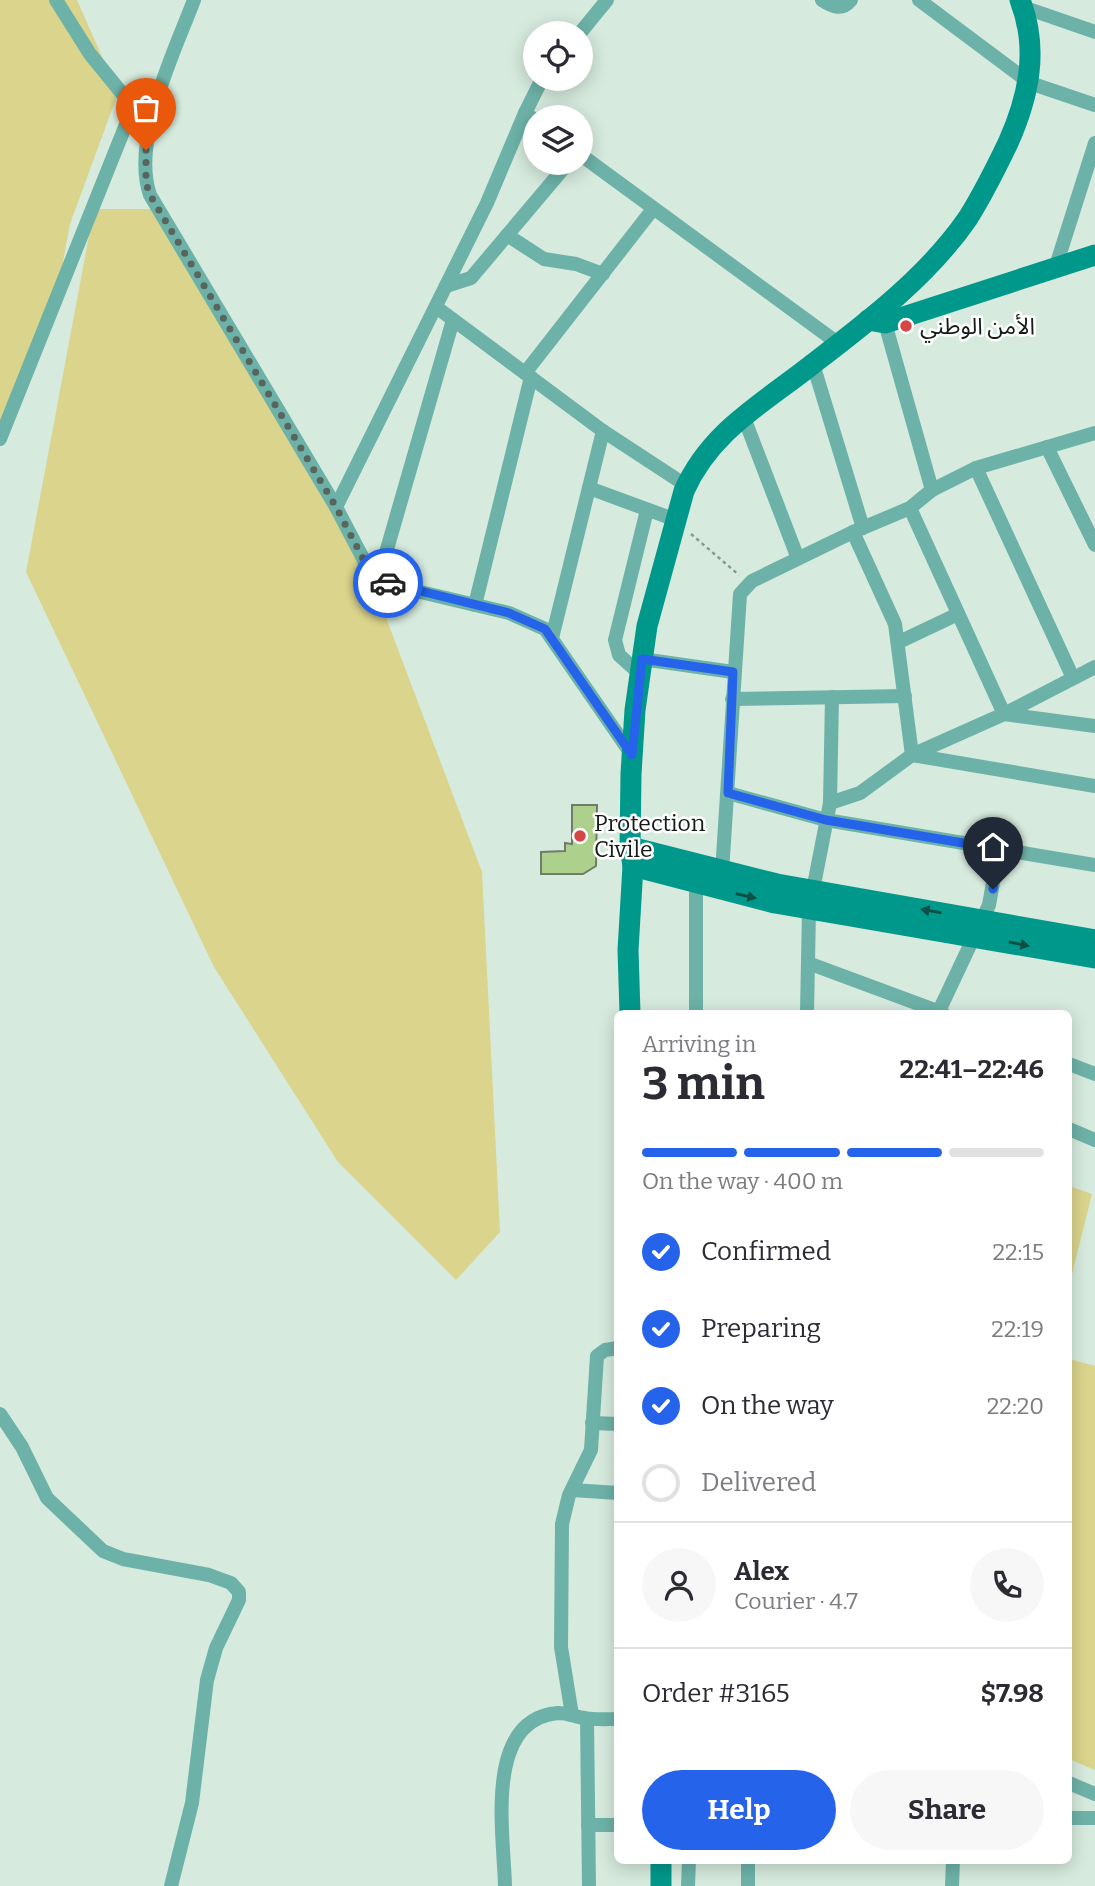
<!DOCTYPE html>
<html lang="en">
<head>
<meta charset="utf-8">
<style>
	:root { --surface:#fff; --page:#f7f7f7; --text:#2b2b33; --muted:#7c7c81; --line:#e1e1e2; --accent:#2563eb }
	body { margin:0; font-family:Bitter,"Noto Sans Arabic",serif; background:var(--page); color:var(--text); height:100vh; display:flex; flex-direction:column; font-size:26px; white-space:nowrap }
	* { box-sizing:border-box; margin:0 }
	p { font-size:23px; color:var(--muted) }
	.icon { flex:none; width:38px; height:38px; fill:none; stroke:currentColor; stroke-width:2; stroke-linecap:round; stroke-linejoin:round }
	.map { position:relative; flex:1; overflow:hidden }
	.panel { position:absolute; left:614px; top:1010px; width:458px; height:854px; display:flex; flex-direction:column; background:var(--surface); border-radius:10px; box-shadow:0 4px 18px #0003 }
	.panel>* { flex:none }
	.buttons { position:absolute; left:523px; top:21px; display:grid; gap:14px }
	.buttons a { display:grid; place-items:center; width:70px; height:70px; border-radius:50%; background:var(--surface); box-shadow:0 4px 18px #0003; font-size:35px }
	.pin { position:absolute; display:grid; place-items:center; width:60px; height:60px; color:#fff; margin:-72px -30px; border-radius:50% 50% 50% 0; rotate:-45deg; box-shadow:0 0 7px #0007 }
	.pin .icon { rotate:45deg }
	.courier { position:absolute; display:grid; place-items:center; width:70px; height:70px; margin:-35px; border:5px solid #2563eb; border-radius:50%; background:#fff; color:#222; box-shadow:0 2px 9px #0007 }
	.overview em { font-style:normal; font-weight:700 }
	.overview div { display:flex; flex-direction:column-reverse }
	.overview { display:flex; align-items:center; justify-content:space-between; height:119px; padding:0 28px }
	h1 { font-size:46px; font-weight:700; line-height:52px }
	.bar { display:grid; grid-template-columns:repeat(4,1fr); gap:10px 7px; align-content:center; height:84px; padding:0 28px }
	.bar i { height:9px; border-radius:5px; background:var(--line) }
	.bar .active { background:var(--accent) }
	.bar p { grid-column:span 4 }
	.line { display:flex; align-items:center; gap:18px; padding:0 28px; border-top:2px solid var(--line) }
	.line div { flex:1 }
	.round { display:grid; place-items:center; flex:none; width:74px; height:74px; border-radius:37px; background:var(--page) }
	ol { padding:0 28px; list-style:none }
	li { display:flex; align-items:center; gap:21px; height:77px }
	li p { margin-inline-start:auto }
	li .icon { padding:7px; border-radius:50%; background:var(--accent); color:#fff; stroke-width:4 }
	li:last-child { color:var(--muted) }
	li i { width:38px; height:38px; border:4px solid var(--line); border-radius:50% }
	.cta { display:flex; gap:14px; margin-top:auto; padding:14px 28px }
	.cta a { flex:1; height:80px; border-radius:42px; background:var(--accent); color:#fff; font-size:28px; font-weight:700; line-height:80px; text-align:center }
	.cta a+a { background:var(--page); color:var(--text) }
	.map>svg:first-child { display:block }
</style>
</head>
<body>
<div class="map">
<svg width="1095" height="1886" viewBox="0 0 1095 1886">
	<rect width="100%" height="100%" fill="#d6eadd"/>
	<!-- green -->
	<g fill="#dad48c">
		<path d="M 0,0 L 77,0 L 118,93 L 70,224 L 55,305 L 0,427 Z"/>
		<path d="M 94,209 L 159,209 L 376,591 L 482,872 L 500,1232 L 456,1280 L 338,1162 L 214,967 L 26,572 Z"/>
		<path d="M 1069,1186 L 1092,1194 L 1069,1286 Z"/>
		<path d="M 1069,1359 L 1095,1366 L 1095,1770 L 1069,1759 Z"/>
	</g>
	<!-- building -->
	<path fill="#add18d" stroke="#727b6b" stroke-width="2" d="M 572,805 L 597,805 L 596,866 L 583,874 L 541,874 L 541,852 L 565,851 L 565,843 L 572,844 Z"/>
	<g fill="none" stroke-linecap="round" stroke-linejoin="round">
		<!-- path -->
		<path stroke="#8b9a90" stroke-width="2.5" stroke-dasharray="3.5 3.5" stroke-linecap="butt" d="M 691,534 L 739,575"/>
		<!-- street -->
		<g stroke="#6db2a8" stroke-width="14">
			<path d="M 56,0 L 90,54 L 151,129"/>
			<path d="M 194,0 C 174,53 131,140 150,195 L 336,507 L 367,566 L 391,585 L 509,613 L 545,629 L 632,755"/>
			<path d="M 822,0 C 833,7 842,11 851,0"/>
			<path d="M 919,0 L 1030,83 L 1095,105"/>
			<path d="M 1023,7 L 1095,32"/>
			<path d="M 580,33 L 607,0"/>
			<path d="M 525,113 L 542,79"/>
			<path d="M 581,155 L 839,344"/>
			<path d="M 507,235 L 544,259 L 576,264 L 603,274"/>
			<path d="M 1055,269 L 1095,143"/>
			<path d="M 446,286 L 471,278 L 568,163"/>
			<path d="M 436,307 L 603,431 L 687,486"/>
			<path d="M 885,323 L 932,490"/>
			<path d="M 813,364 L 863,528"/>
			<path d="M 525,373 L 653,209"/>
			<path d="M 743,415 L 797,556"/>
			<path d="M 0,439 L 133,107"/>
			<path d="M 1047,447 L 1095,545"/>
			<path d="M 976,468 L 1073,678"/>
			<path d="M 589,488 L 676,520"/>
			<path d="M 336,507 L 487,203 L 525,113 L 536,121"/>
			<path d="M 910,508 L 1004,714 L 1095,726"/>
			<path d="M 853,532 L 910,508 L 932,490 L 976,468 L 1095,433"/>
			<path d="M 379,577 L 453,320"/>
			<path d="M 475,605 L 531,377"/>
			<path d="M 552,638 L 603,431"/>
			<path d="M 899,642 L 958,614"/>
			<path d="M 642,659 L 733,672"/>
			<path d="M 640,674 L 619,655 L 615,640 L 647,510"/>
			<path d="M 732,699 L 905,696"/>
			<path d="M 728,793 L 826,820 L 1095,865"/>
			<path d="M 830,803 L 860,793 L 912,755 L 1004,714 L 1095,667"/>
			<path d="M 722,872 L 740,594 L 752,581 L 853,532 L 895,624 L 912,755 L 1095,786"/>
			<path d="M 696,885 L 696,1013"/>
			<path d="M 813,890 L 830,803 L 832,697"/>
			<path d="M 808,963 L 943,1013"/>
			<path d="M 807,1013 L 809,910"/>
			<path d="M 938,1013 L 989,905 L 999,849"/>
			<path d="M 1069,1064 L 1095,1074"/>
			<path d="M 1069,1129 L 1095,1140"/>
			<path d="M 0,1414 L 22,1447 L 47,1498 L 103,1551 L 123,1559 L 209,1575 L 231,1583 L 239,1592 L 239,1600 L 216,1648 L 207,1680 L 192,1803 L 171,1886"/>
			<path d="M 592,1423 L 618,1424"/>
			<path d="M 572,1490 L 618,1493"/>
			<path d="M 572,1715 L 561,1647 L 562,1524 L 569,1495 L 591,1450 L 597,1356 L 605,1350 L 618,1348"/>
			<path d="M 587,1719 L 589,1886"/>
			<path d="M 1069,1783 L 1095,1794"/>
			<path d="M 1069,1818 L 1095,1818"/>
			<path d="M 588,1825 L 618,1825"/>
			<path d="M 505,1886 C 504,1835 483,1719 558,1713 C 568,1713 576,1717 585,1718 C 595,1720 607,1719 618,1719"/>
			<path d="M 688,1886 L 689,1860"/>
			<path d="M 748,1886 L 748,1860"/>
			<path d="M 952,1886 L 953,1860"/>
		</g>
		<!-- secondary -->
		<g stroke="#00988b" stroke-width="21">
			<path d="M 868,320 L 885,323 L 1095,255"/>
			<path d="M 630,847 L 777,884 L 1095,940"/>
			<path d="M 633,866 L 775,903 L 1095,958"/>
			<path d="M 630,1013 L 628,950 L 633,866 L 630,847 L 631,774 L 635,710 L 647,626 L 684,491 C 711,430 764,403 814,363 C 869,321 929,275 968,218 C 983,194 996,168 1008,143 C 1029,96 1039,49 1020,0"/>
			<path d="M 661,1886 L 661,1860"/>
		</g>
	</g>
	<!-- one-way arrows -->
	<defs><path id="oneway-solid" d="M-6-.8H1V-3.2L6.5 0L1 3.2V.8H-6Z" transform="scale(1.75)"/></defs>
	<g fill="#0d4e45">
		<use href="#oneway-solid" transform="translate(746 896) rotate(13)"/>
		<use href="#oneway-solid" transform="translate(931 911) rotate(-170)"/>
		<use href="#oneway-solid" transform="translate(1019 944) rotate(11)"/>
	</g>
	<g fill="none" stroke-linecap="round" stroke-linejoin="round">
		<!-- done -->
		<path stroke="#59645c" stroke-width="7" stroke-dasharray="0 12.6" d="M 146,150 L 146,183 L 150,195 L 336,507 L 367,566 L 388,583"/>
		<!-- route -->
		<path stroke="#2563eb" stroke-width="9" d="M 388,583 L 509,613 L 545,629 L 632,755 L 642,659 L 733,672 L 728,793 L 826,820 L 999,849 L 993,889"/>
	</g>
	<!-- markers -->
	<g fill="#d54644" stroke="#fff" stroke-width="2.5">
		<circle cx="906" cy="326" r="7"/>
		<circle cx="580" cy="836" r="7"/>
	</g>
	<g text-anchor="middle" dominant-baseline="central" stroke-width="5" stroke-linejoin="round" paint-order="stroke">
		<!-- poi labels -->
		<g font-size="23" fill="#151c17" stroke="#fff" text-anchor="start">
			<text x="920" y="326">الأمن الوطني</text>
			<text x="594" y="823">Protection<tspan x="594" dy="26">Civile</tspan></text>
		</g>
	</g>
</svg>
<div class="buttons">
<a><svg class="icon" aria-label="locate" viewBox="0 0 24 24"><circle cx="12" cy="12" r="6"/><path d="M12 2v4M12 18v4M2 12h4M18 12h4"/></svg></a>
<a><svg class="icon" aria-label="layers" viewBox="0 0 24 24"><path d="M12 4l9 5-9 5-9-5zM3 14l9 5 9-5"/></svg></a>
</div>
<div class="pin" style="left:146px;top:150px;background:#ea580c"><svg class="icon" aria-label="bag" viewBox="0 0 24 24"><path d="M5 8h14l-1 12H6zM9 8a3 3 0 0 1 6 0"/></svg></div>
<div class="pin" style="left:993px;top:889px;background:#1f2937"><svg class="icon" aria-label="home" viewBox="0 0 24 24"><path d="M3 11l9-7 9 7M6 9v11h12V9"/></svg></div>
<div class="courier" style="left:388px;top:583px"><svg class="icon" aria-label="car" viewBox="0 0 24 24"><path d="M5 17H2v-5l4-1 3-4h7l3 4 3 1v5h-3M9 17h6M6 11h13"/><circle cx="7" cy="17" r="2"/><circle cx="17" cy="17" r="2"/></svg></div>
<section class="panel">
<div class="overview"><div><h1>3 min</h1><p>Arriving in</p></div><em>22:41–22:46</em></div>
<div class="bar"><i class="active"></i><i class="active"></i><i class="active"></i><i></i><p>On the way · 400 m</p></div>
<ol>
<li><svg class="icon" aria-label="check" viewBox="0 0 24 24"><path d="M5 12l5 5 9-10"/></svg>Confirmed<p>22:15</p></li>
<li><svg class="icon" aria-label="check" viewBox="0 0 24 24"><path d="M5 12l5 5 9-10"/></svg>Preparing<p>22:19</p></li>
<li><svg class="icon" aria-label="check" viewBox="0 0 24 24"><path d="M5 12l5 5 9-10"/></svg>On the way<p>22:20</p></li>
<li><i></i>Delivered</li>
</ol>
<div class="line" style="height:126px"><a class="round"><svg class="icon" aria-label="person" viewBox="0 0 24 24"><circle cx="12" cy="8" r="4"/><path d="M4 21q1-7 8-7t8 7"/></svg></a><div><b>Alex</b><p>Courier · 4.7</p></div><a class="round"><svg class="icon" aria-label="phone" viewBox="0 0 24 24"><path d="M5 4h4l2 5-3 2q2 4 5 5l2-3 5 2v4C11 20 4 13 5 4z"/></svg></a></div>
<div class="line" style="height:91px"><div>Order #3165</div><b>$7.98</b></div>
<div class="cta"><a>Help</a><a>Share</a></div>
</section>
</div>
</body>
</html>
